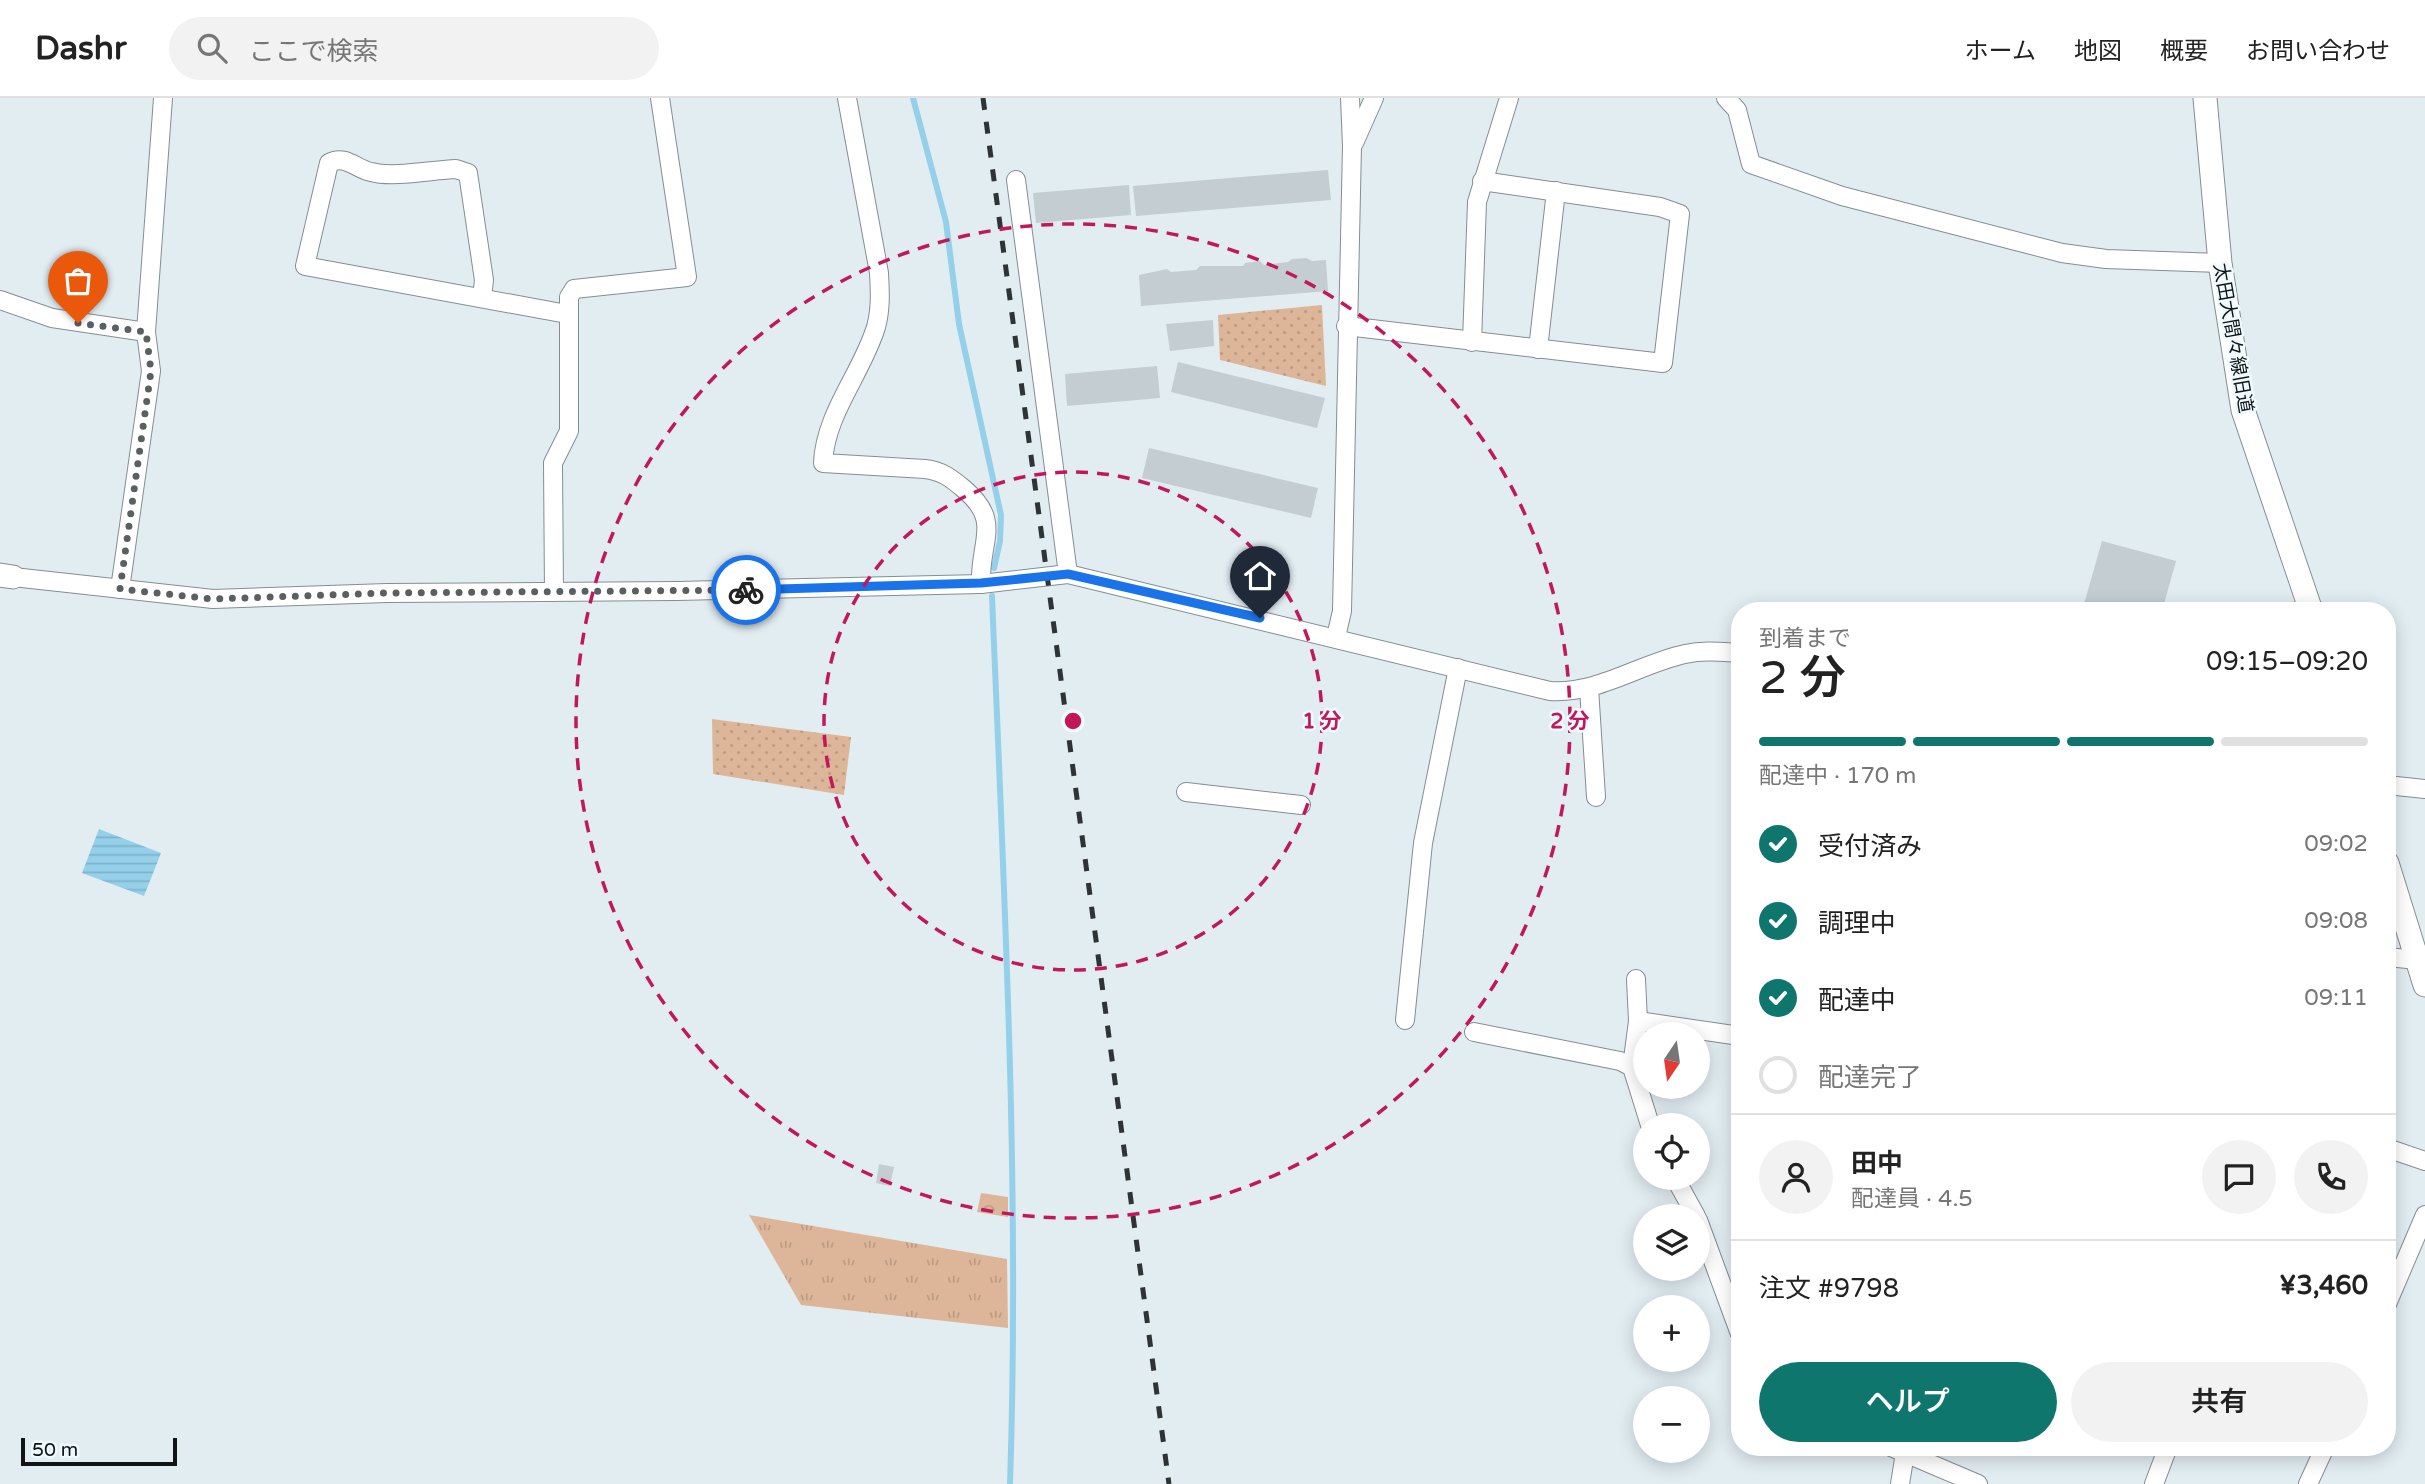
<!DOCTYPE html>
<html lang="ja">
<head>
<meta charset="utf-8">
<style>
	:root { --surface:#fff; --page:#f2f2f2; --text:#222; --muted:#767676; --line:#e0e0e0; --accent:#0f766e }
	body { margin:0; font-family:"Varela Round","Noto Sans JP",sans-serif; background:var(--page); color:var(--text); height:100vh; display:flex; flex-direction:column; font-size:26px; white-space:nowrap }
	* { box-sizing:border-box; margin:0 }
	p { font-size:23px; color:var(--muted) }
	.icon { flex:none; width:38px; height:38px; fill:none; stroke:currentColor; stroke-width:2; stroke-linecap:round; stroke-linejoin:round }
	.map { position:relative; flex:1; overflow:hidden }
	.panel { position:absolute; left:1731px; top:504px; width:665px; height:854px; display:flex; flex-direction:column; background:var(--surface); border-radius:28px; box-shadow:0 4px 18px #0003 }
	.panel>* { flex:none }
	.needle { width:46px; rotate:193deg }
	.controls { position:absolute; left:1633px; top:924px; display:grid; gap:14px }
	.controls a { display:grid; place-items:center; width:77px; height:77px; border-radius:50%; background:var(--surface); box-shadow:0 4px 18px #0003; font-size:35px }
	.scale { position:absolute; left:21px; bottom:18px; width:156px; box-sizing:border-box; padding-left:7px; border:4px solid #101415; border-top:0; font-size:19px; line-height:24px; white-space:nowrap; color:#101415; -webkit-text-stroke:5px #effaff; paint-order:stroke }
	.pin { position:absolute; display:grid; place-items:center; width:60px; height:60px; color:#fff; margin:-72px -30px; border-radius:50% 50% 50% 0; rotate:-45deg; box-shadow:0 0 7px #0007 }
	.pin .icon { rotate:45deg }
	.courier { position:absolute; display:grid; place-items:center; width:70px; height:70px; margin:-35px; border:5px solid #1a73e8; border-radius:50%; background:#fff; color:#222; box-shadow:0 2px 9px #0007 }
	.headline em { font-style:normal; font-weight:600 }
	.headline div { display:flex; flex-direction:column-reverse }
	.headline { display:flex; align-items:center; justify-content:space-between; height:119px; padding:0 28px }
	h1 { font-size:46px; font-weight:600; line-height:52px }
	.bar { display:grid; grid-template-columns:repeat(4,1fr); gap:10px 7px; align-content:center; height:84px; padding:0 28px }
	.bar i { height:9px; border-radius:5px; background:var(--line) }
	.bar .current { background:var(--accent) }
	.bar p { grid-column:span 4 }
	.line { display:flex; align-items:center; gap:18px; padding:0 28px; border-top:2px solid var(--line) }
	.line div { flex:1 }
	.round { display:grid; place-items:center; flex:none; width:74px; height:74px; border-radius:37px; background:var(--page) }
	ol { padding:0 28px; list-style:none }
	li { display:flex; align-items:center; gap:21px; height:77px }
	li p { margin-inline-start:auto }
	li .icon { padding:7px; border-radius:50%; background:var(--accent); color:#fff; stroke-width:4 }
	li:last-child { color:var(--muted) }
	li i { width:38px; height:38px; border:4px solid var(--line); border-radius:50% }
	.cta { display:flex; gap:14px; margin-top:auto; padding:14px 28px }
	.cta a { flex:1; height:80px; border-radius:42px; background:var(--accent); color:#fff; font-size:28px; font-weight:600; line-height:80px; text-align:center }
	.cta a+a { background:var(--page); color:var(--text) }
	header { display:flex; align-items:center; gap:42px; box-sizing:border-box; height:98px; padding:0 35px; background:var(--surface); border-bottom:2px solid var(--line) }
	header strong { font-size:33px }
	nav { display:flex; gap:38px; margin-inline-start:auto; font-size:24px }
	.search { width:490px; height:63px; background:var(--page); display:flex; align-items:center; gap:18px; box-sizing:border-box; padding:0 24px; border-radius:38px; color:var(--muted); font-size:26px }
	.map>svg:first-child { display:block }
</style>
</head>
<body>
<header>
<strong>Dashr</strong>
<div class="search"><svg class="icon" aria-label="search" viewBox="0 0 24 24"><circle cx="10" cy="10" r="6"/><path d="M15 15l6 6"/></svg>ここで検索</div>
<nav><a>ホーム</a><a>地図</a><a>概要</a><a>お問い合わせ</a></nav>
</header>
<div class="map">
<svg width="2425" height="1386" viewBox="0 0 2425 1386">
	<defs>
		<pattern id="grass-tufts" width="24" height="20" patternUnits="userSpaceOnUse" patternTransform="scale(1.75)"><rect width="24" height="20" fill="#ddb699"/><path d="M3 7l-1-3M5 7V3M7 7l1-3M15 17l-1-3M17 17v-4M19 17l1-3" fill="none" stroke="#bd9c83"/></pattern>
		<pattern id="forest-crowns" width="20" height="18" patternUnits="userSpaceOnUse" patternTransform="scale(1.75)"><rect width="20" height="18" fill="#ddb699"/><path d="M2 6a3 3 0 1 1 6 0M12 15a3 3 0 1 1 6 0" fill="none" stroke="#bd9c83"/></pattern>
		<pattern id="park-dots" width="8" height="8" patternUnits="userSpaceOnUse" patternTransform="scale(1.75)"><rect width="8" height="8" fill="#ddb699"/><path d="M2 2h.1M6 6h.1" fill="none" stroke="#bd9c83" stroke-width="1.8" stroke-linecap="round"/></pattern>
		<pattern id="water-rules" width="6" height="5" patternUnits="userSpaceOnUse" patternTransform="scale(1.75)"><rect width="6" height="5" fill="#95d0eb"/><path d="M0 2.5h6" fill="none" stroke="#7fb2c9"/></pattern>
	</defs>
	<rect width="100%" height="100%" fill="#e2edf2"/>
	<!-- grass -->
	<path fill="url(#grass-tufts)" d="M 749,1117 L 1007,1161 L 1008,1230 L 801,1207 Z"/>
	<!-- forest -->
	<path fill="url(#forest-crowns)" d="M 981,1095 L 1008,1099 L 1008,1119 L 977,1114 Z"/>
	<!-- park -->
	<g fill="url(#park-dots)">
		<path d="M 1322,207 L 1326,288 L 1220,262 L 1218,217 Z"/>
		<path d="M 712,621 L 851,639 L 844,697 L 713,676 Z"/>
	</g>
	<!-- water -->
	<path fill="url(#water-rules)" d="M 99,731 L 161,755 L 144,798 L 82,775 Z"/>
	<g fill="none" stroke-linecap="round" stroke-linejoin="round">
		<!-- stream -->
		<g stroke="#95d0eb" stroke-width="6">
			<path d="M 913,0 L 946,124 L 959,226 L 1001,417 L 1000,443 L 994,470"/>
			<path d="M 992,498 C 1004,794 1020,1090 1010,1386"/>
		</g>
	</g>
	<!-- building -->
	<g fill="#c3cdd2">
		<path d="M 1328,72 L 1331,102 L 1136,118 L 1133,88 Z"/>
		<path d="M 1129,87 L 1131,117 L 1036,125 L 1033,95 Z"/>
		<path d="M 1306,160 L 1312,163 L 1326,162 L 1328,193 L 1141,208 L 1139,177 L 1167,171 L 1171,174 L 1196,172 L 1200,168 L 1243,168 L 1245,165 L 1260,163 L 1264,167 L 1288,164 L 1292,161 Z"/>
		<path d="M 1213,222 L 1214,248 L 1170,253 L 1166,226 Z"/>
		<path d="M 1178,264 L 1325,300 L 1317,330 L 1171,294 Z"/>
		<path d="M 1157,268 L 1160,300 L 1067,308 L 1065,276 Z"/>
		<path d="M 1149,350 L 1318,390 L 1311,420 L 1142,380 Z"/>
		<path d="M 2102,443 L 2176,463 L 2162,513 L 2082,513 Z"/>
		<path d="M 879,1066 L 894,1069 L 890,1088 L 876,1085 Z"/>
	</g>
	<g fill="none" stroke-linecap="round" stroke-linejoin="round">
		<!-- minor casing -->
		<g stroke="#848e92" stroke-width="20">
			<g id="minor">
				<path d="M 847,0 L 879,175 C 880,193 881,211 876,229 C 862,275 825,316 823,365 L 925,371 C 942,373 951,380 964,391 C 1003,424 979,443 981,486"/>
				<path d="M 1726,0 L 1737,12 L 1751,66 L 1842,98 L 2062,155 L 2106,161 L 2220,165"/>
				<path d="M 1354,45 L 1374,0"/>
				<path d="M 1016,82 L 1068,476"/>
				<path d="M 482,200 L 484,182 L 468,75 L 456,71 C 432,72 393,80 371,74 C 356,71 345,56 329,65 L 305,168 L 567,216"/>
				<path d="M 0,202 L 52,220 L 146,234"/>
				<path d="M 1346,228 L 1663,265 L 1680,116 L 1660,109 L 1482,83"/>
				<path d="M 1472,244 L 1477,104 L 1509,0"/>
				<path d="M 1538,251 L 1556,93"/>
				<path d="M 13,479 L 213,501 L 387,495 L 677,493 L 981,486 L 1068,476 L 1550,593 C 1599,596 1639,566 1685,556 C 1704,552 1721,554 1740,555"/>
				<path d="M 120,491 L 151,273 L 146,234 L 163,0"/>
				<path d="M 554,494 L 553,365 L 569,333 L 569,199 L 574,191 L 687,179 L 660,0"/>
				<path d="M 1336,539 L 1342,513 L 1352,48 L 1350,0"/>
				<path d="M 1589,590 L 1596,699"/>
				<path d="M 2387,687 L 2425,691"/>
				<path d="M 1186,694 L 1301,707"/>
				<path d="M 2387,859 L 2418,862"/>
				<path d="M 1636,881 L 1638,923 L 1632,969 L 1650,1027"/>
				<path d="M 1405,922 L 1423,745 L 1458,570"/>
				<path d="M 1638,923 L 1740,938"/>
				<path d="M 1474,934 L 1620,963 L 1632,969"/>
				<path d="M 2387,1050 L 2425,1063"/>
				<path d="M 1675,1080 L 1696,1118"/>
				<path d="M 1698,1122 L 1740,1236"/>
				<path d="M 2387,1206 L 2425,1117"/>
				<path d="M 1891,1349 L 1978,1386"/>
				<path d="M 1900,1386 L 1905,1355"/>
				<path d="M 2154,1386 L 2168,1349"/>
				<path d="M 2308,1386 L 2325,1349"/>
			</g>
		</g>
		<!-- tertiary casing -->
		<g stroke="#848e92" stroke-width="25">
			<g id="tertiary">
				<path d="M 2205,0 L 2220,165 L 2243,312 L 2311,513"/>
				<path d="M 0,477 L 13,479"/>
				<path d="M 2387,765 L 2425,887"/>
			</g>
		</g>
		<!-- minor -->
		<use href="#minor" stroke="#fff" stroke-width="18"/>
		<!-- tertiary -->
		<use href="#tertiary" stroke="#fff" stroke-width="23"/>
		<!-- rail -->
		<path stroke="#2e3335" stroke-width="5" stroke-dasharray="12 12" stroke-linecap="butt" d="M 983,0 L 1169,1386"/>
	</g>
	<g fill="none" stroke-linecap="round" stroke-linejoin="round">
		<!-- done -->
		<path stroke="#5a6062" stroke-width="7" stroke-dasharray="0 12.6" d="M 78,225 L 146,234 L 151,273 L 120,491 L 213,501 L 387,495 L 746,492"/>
		<!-- route -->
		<path stroke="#1a73e8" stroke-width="9" d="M 746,492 L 981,485 L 1068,476 L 1260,520"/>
	</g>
	<!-- distance rings -->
	<g fill="none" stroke="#c2185b" stroke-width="3.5" stroke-dasharray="12 9">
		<circle cx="1073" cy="623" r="249"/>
		<circle cx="1073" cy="623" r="497"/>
	</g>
	<g text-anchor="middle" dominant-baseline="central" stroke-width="5" stroke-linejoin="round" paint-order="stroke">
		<!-- street labels -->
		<g font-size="19" fill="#101415" stroke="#effaff">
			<text transform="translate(2233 240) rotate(80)">太田大間々線旧道</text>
		</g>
	</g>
	<circle cx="1073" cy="623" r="10" fill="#c2185b" stroke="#effaff" stroke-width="3.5"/>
	<g font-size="21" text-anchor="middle" font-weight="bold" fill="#c2185b" stroke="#effaff" stroke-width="5" stroke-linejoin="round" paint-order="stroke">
		<text x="1322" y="630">1 分</text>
		<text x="1570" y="630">2 分</text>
	</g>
</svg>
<div class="controls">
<a><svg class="needle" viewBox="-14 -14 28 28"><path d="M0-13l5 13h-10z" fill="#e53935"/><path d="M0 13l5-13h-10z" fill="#767676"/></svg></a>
<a><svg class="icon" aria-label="locate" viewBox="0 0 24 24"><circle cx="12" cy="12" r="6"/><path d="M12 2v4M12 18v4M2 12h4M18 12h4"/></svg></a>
<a><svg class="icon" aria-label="layers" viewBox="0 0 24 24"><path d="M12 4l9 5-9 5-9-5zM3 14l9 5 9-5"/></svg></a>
<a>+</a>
<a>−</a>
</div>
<div class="scale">50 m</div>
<div class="pin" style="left:78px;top:225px;background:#ea580c"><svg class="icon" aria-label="bag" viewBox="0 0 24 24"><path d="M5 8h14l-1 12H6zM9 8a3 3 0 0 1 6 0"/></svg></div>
<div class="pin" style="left:1260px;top:520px;background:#1f2937"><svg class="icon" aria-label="home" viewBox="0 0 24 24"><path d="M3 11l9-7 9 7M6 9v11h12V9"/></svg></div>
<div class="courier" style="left:746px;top:492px"><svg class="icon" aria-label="bike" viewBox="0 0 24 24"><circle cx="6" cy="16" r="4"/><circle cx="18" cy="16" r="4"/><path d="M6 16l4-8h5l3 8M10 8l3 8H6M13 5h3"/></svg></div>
<section class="panel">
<div class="headline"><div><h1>2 分</h1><p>到着まで</p></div><em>09:15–09:20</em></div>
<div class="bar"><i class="current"></i><i class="current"></i><i class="current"></i><i></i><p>配達中 · 170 m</p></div>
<ol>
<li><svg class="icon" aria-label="check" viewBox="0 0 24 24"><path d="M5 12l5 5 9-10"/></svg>受付済み<p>09:02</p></li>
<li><svg class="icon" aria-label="check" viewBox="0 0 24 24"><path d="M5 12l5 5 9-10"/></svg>調理中<p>09:08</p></li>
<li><svg class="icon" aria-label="check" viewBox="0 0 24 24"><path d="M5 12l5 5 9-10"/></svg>配達中<p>09:11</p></li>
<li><i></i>配達完了</li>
</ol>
<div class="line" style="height:126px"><a class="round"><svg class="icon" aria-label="person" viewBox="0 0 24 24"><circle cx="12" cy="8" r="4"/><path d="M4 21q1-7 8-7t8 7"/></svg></a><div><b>田中</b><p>配達員 · 4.5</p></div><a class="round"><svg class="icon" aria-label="chat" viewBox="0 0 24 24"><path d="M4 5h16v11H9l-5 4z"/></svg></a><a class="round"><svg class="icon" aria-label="phone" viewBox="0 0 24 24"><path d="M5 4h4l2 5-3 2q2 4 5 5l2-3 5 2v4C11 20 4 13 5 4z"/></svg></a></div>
<div class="line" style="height:91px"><div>注文 #9798</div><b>¥3,460</b></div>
<div class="cta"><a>ヘルプ</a><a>共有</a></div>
</section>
</div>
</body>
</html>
